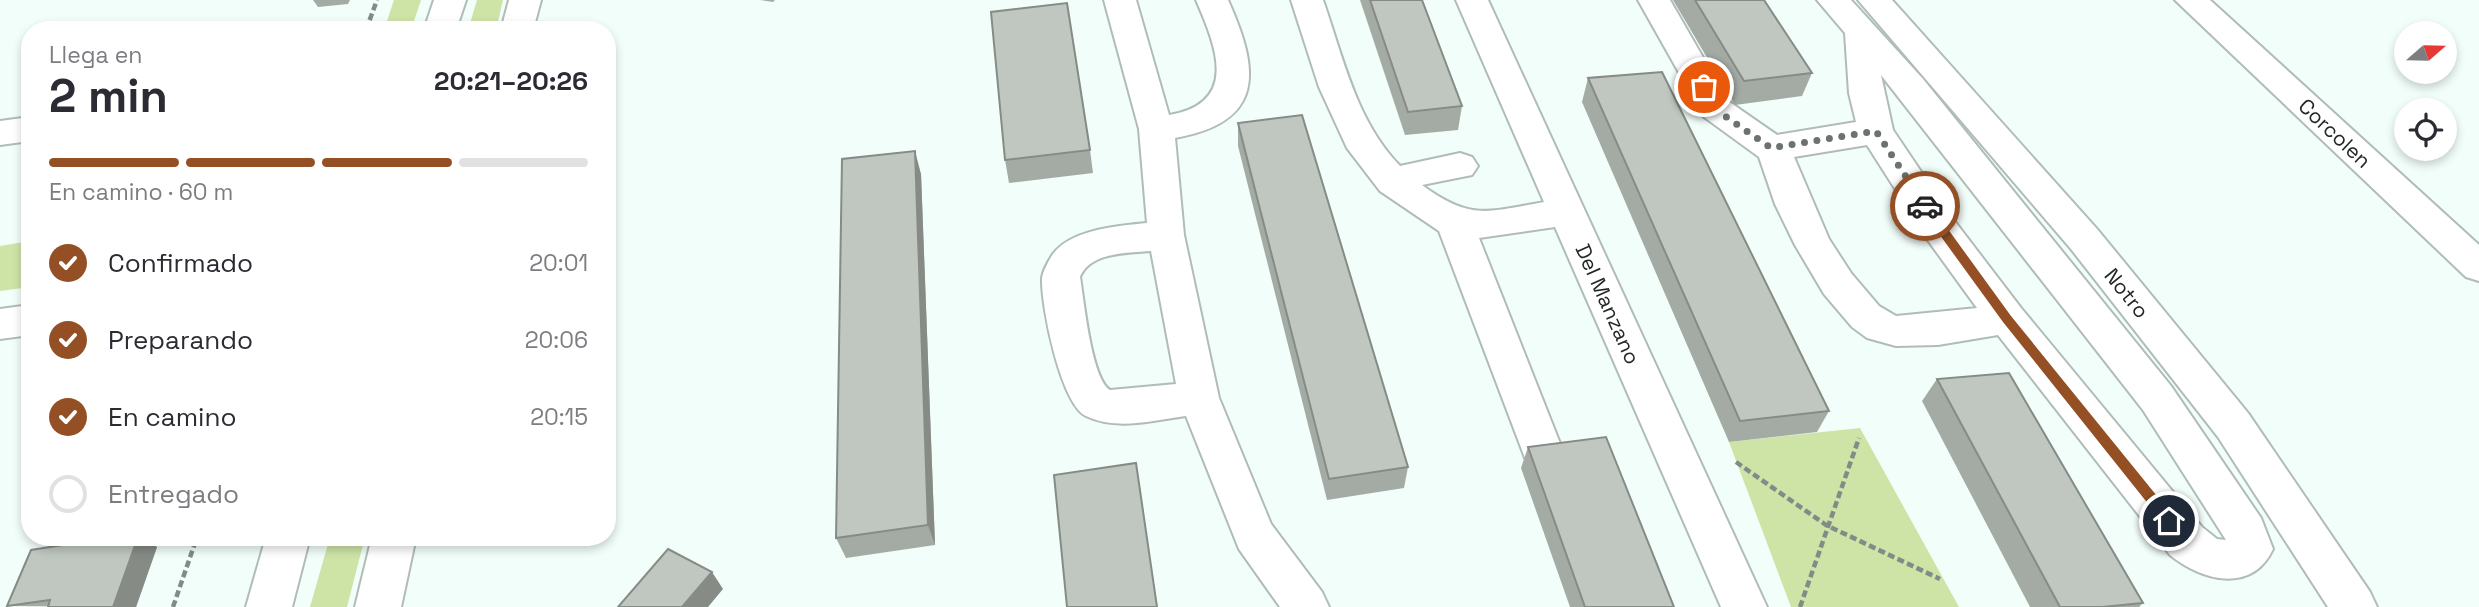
<!DOCTYPE html>
<html lang="es">
<head>
<meta charset="utf-8">
<style>
	:root { --surface:#fff; --page:#f2f2f3; --text:#2b2b33; --muted:#7c7c81; --line:#e1e1e2; --accent:#945024 }
	body { margin:0; font-family:"Space Grotesk",sans-serif; background:var(--page); color:var(--text); height:100vh; display:flex; flex-direction:column; font-size:26px; white-space:nowrap }
	* { box-sizing:border-box; margin:0 }
	p { font-size:23px; color:var(--muted) }
	.icon { flex:none; width:38px; height:38px; fill:none; stroke:currentColor; stroke-width:2; stroke-linecap:round; stroke-linejoin:round }
	.map { position:relative; flex:1; overflow:hidden }
	.details { position:absolute; left:21px; top:21px; width:595px; height:525px; display:flex; flex-direction:column; background:var(--surface); border-radius:28px; box-shadow:0 4px 10px #0003 }
	.details>* { flex:none }
	.needle { width:46px; rotate:70deg }
	.buttons { position:absolute; left:2394px; top:21px; display:grid; gap:14px }
	.buttons a { display:grid; place-items:center; width:63px; height:63px; border-radius:50%; background:var(--surface); box-shadow:0 4px 10px #0003; font-size:35px }
	.pin { position:absolute; display:grid; place-items:center; width:60px; height:60px; color:#fff; margin:-30px; border:4px solid #fff; border-radius:50%; box-shadow:0 2px 7px #0007 }
	.courier { position:absolute; display:grid; place-items:center; width:70px; height:70px; margin:-35px; border:5px solid #945024; border-radius:50%; background:#fff; color:#222; box-shadow:0 2px 9px #0007 }
	.headline em { font-style:normal; font-weight:700 }
	.headline div { display:flex; flex-direction:column-reverse }
	.headline { display:flex; align-items:center; justify-content:space-between; height:119px; padding:0 28px }
	h1 { font-size:46px; font-weight:700; line-height:52px }
	.bar { display:grid; grid-template-columns:repeat(4,1fr); gap:10px 7px; align-content:center; height:84px; padding:0 28px }
	.bar i { height:9px; border-radius:5px; background:var(--line) }
	.bar .on { background:var(--accent) }
	.bar p { grid-column:span 4 }
	ol { padding:0 28px; list-style:none }
	li { display:flex; align-items:center; gap:21px; height:77px }
	li p { margin-inline-start:auto }
	li .icon { padding:7px; border-radius:50%; background:var(--accent); color:#fff; stroke-width:4 }
	li:last-child { color:var(--muted) }
	li i { width:38px; height:38px; border:4px solid var(--line); border-radius:50% }
	.map>svg:first-child { display:block }
</style>
</head>
<body>
<div class="map">
<svg width="2479" height="607" viewBox="0 0 2479 607">
	<rect width="100%" height="100%" fill="#f2fefa"/>
	<!-- green -->
	<g fill="#cde4a6">
		<path d="M 394,0 L 421,0 L 411,30 L 384,30 Z"/>
		<path d="M 477,0 L 503,0 L 496,30 L 468,30 Z"/>
		<path d="M 30,241 L 30,287 L 0,291 L 0,246 Z"/>
		<path d="M 1860,428 L 1959,607 L 1791,607 L 1729,442 Z"/>
		<path d="M 330,537 L 365,537 L 347,607 L 310,607 Z"/>
	</g>
	<g fill="none" stroke-linecap="round" stroke-linejoin="round">
		<!-- minor casing -->
		<g stroke="#b0bcb8" stroke-width="4">
			<g id="minor">
				<path d="M 1104,0 L 1136,0 L 1169,115 C 1239,103 1217,48 1196,0 L 1228,0 C 1260,71 1265,122 1175,138 L 1184,235 L 1219,398 L 1271,524 L 1322,592 L 1329,607 L 1280,607 L 1239,549 L 1186,416 C 1154,420 1117,431 1086,416 C 1061,404 1041,306 1042,278 C 1043,271 1049,260 1053,254 C 1072,229 1118,226 1147,223 L 1139,129 ZM 1151,251 L 1176,384 L 1110,390 C 1091,378 1084,300 1080,277 C 1090,252 1128,253 1151,251 Z"/>
				<path d="M 1291,0 L 1323,0 C 1343,57 1356,121 1400,166 L 1460,153 L 1472,157 L 1478,166 L 1472,175 L 1422,185 C 1471,221 1488,212 1544,202 L 1456,0 L 1488,0 L 1767,607 L 1721,607 L 1555,227 L 1479,238 L 1561,446 L 1555,458 L 1540,464 L 1525,458 L 1439,231 L 1380,191 L 1347,148 L 1319,87 Z"/>
				<path d="M 1638,0 L 1670,0 L 1728,101 L 1777,135 L 1856,122 L 1849,93 L 1845,33 L 1817,0 L 1851,0 L 1923,79 L 2171,386 L 2261,518 L 2273,549 C 2252,594 2202,581 2170,555 L 1998,335 L 1938,345 L 1896,346 L 1867,338 L 1852,327 L 1824,294 L 1795,245 L 1775,204 L 1759,157 L 1704,117 ZM 1881,75 L 2143,410 L 2226,540 L 2217,539 L 2202,527 L 2021,308 L 1953,219 L 1893,130 ZM 1867,145 L 1927,239 L 1977,308 L 1896,316 L 1879,306 L 1851,273 L 1829,239 L 1794,157 Z"/>
				<path d="M 1858,0 L 1892,0 L 2097,229 L 2248,413 L 2370,592 L 2377,607 L 2328,607 L 2218,437 L 2071,249 Z"/>
				<path d="M 2175,0 L 2210,0 L 2479,245 L 2479,281 L 2466,277 Z"/>
				<path d="M 30,117 L 30,141 L 0,145 L 0,121 Z"/>
				<path d="M 30,305 L 30,335 L 0,339 L 0,309 Z"/>
			</g>
		</g>
		<!-- major casing -->
		<g stroke="#b0bcb8" stroke-width="4">
			<g id="major">
				<path d="M 434,0 L 466,0 L 456,30 L 424,30 Z"/>
				<path d="M 509,0 L 541,0 L 533,30 L 501,30 Z"/>
				<path d="M 266,537 L 310,537 L 292,607 L 246,607 Z"/>
				<path d="M 372,537 L 416,537 L 401,607 L 355,607 Z"/>
			</g>
		</g>
		<!-- path -->
		<g stroke="#838b89" stroke-width="4.5" stroke-dasharray="7 3.5" stroke-linecap="butt">
			<path d="M 366,30 L 377,0"/>
			<path d="M 1736,462 L 1826,525 L 1940,579"/>
			<path d="M 173,607 L 197,537"/>
			<path d="M 1800,607 L 1859,438"/>
		</g>
		<!-- minor -->
		<use href="#minor" fill="#fff" fill-rule="evenodd"/>
		<!-- major -->
		<use href="#major" fill="#fff" fill-rule="evenodd"/>
	</g>
	<!-- wall -->
	<g fill="#a4aba5">
		<path d="M 313,0 L 350,0 L 348,4 L 318,7 Z"/>
		<path d="M 760,0 L 775,0 L 773,2 Z"/>
		<path d="M 1360,0 L 1422,0 L 1462,106 L 1458,130 L 1405,135 Z"/>
		<path d="M 1673,0 L 1764,0 L 1812,73 L 1802,96 L 1735,105 Z"/>
		<path d="M 1588,78 L 1829,411 L 1817,432 L 1729,442 L 1582,102 Z"/>
		<path d="M 1238,123 L 1408,467 L 1404,488 L 1327,500 L 1238,146 Z"/>
		<path d="M 1090,150 L 1093,173 L 1009,183 L 1005,160 Z"/>
		<path d="M 921,174 L 935,545 L 846,558 L 836,538 Z"/>
		<path d="M 1937,379 L 2143,603 L 2139,607 L 2030,607 L 1922,401 Z"/>
		<path d="M 1528,447 L 1674,607 L 1570,607 L 1521,468 Z"/>
		<path d="M 157,547 L 136,607 L 7,606 Z"/>
	</g>
	<!-- shaded-wall -->
	<g fill="#868b86">
		<path d="M 915,151 L 921,174 L 935,545 L 928,525 Z"/>
		<path d="M 138,537 L 145,537 L 157,547 L 136,607 L 113,607 Z"/>
		<path d="M 712,572 L 723,589 L 708,607 L 682,607 Z"/>
	</g>
	<!-- building -->
	<g fill="#bfc7c0" stroke="#868b86" stroke-width="2">
		<path d="M 1370,0 L 1422,0 L 1462,106 L 1408,112 Z"/>
		<path d="M 1695,0 L 1764,0 L 1812,73 L 1744,81 Z"/>
		<path d="M 1067,3 L 1090,150 L 1005,160 L 991,12 Z"/>
		<path d="M 1662,72 L 1829,411 L 1740,421 L 1588,78 Z"/>
		<path d="M 1302,115 L 1408,467 L 1329,479 L 1238,123 Z"/>
		<path d="M 915,151 L 928,525 L 836,538 L 842,159 Z"/>
		<path d="M 2009,373 L 2143,603 L 2102,607 L 2060,607 L 1937,379 Z"/>
		<path d="M 1606,437 L 1674,607 L 1585,607 L 1528,447 Z"/>
		<path d="M 1136,463 L 1157,607 L 1067,607 L 1054,475 Z"/>
		<path d="M 114,537 L 138,537 L 113,607 L 48,607 L 50,600 L 7,606 L 31,550 Z"/>
		<path d="M 668,549 L 712,572 L 682,607 L 618,607 Z"/>
	</g>
	<!-- route -->
	<path fill="#945024" d="M 1921,203 L 1929,203 L 2011,316 L 2174,517 L 2174,525 L 2165,525 L 2003,322 L 1921,209 Z"/>
	<g fill="none" stroke-linecap="round" stroke-linejoin="round">
		<!-- done -->
		<path stroke="#6b7270" stroke-width="7" stroke-dasharray="0 12.6" d="M 1704,87 L 1722,114 L 1771,148 L 1876,131 L 1925,206"/>
	</g>
	<g text-anchor="middle" dominant-baseline="central" stroke-width="5" stroke-linejoin="round" paint-order="stroke">
		<!-- street labels -->
		<g font-size="21" fill="#232726" stroke="#fff">
			<text transform="translate(2335 133) rotate(43)">Corcolen</text>
			<text transform="translate(2127 293) rotate(51)">Notro</text>
			<text transform="translate(1608 304) rotate(66)">Del Manzano</text>
		</g>
	</g>
</svg>
<div class="buttons">
<a><svg class="needle" viewBox="-14 -14 28 28"><path d="M0-13l5 13h-10z" fill="#e53935"/><path d="M0 13l5-13h-10z" fill="#7c7c81"/></svg></a>
<a><svg class="icon" aria-label="locate" viewBox="0 0 24 24"><circle cx="12" cy="12" r="6"/><path d="M12 2v4M12 18v4M2 12h4M18 12h4"/></svg></a>
</div>
<div class="pin" style="left:1704px;top:87px;background:#ea580c"><svg class="icon" aria-label="bag" viewBox="0 0 24 24"><path d="M5 8h14l-1 12H6zM9 8a3 3 0 0 1 6 0"/></svg></div>
<div class="pin" style="left:2169px;top:521px;background:#1f2937"><svg class="icon" aria-label="home" viewBox="0 0 24 24"><path d="M3 11l9-7 9 7M6 9v11h12V9"/></svg></div>
<div class="courier" style="left:1925px;top:206px"><svg class="icon" aria-label="car" viewBox="0 0 24 24"><path d="M5 17H2v-5l4-1 3-4h7l3 4 3 1v5h-3M9 17h6M6 11h13"/><circle cx="7" cy="17" r="2"/><circle cx="17" cy="17" r="2"/></svg></div>
<section class="details">
<div class="headline"><div><h1>2 min</h1><p>Llega en</p></div><em>20:21–20:26</em></div>
<div class="bar"><i class="on"></i><i class="on"></i><i class="on"></i><i></i><p>En camino · 60 m</p></div>
<ol>
<li><svg class="icon" aria-label="check" viewBox="0 0 24 24"><path d="M5 12l5 5 9-10"/></svg>Confirmado<p>20:01</p></li>
<li><svg class="icon" aria-label="check" viewBox="0 0 24 24"><path d="M5 12l5 5 9-10"/></svg>Preparando<p>20:06</p></li>
<li><svg class="icon" aria-label="check" viewBox="0 0 24 24"><path d="M5 12l5 5 9-10"/></svg>En camino<p>20:15</p></li>
<li><i></i>Entregado</li>
</ol>
</section>
</div>
</body>
</html>
